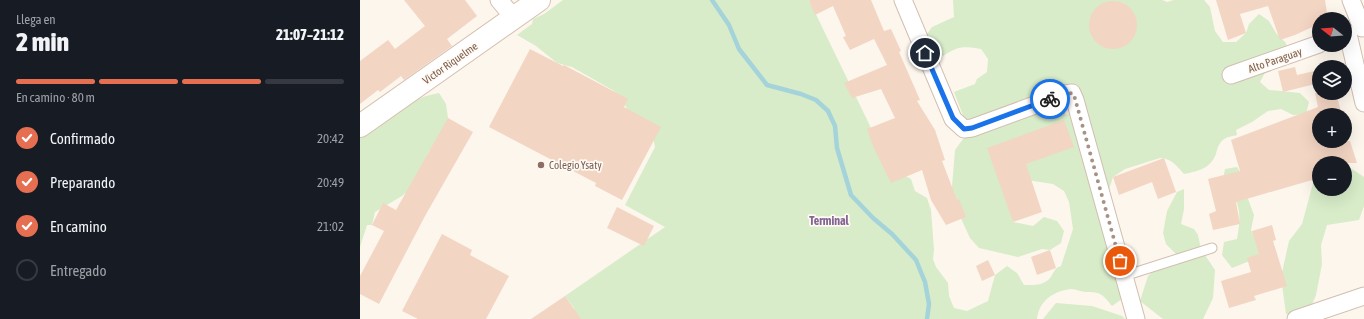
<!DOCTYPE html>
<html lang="es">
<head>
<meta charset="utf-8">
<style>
	:root { --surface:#171b24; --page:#20242c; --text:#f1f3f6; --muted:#9ea1a6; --line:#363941; --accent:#e76f51 }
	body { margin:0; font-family:"Asap Condensed",sans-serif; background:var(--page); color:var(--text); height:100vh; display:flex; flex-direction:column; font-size:15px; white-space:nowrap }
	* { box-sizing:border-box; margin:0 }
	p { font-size:13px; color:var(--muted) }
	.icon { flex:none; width:22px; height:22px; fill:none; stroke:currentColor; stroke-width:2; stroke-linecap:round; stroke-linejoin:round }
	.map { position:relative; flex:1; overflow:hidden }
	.side { display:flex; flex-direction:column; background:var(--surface); width:360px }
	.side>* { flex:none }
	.needle { width:26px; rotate:287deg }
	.controls { position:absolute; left:952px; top:12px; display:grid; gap:8px }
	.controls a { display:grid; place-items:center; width:40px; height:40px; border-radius:50%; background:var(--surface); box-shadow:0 4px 16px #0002; font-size:20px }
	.pin { position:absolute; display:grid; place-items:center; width:34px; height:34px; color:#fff; margin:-17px; border:2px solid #fff; border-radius:50%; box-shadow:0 1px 4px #0007 }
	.courier { position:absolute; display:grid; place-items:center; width:40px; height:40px; margin:-20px; border:3px solid #1a73e8; border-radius:50%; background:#fff; color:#222; box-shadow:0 1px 5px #0007 }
	.summary em { font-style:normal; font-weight:800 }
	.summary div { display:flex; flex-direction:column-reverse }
	.summary { display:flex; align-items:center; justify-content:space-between; height:68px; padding:0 16px }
	h1 { font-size:26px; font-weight:800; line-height:30px }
	.bar { display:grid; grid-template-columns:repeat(4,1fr); gap:6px 4px; align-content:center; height:48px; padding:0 16px }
	.bar i { height:5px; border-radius:3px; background:var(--line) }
	.bar .selected { background:var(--accent) }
	.bar p { grid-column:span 4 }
	ol { padding:0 16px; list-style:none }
	li { display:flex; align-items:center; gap:12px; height:44px }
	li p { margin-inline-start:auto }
	li .icon { padding:4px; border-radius:50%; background:var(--accent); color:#fff; stroke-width:4 }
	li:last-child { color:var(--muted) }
	li i { width:22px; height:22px; border:2px solid var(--line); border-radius:50% }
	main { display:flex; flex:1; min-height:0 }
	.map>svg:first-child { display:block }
</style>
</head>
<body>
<main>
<section class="side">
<div class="summary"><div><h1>2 min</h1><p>Llega en</p></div><em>21:07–21:12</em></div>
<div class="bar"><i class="selected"></i><i class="selected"></i><i class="selected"></i><i></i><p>En camino · 80 m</p></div>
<ol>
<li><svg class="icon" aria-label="check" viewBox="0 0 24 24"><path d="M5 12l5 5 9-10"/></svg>Confirmado<p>20:42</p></li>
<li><svg class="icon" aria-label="check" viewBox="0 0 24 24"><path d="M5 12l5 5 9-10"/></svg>Preparando<p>20:49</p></li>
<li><svg class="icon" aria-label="check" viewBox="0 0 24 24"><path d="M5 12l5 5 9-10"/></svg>En camino<p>21:02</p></li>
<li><i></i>Entregado</li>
</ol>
</section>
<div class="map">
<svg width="1004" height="319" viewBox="0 0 1004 319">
	<rect width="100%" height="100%" fill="#fdf6ec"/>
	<!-- green -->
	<g fill="#d8ecc9" fill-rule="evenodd">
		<path d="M 203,0 L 449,0 L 528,163 L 540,173 L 551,179 L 555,191 L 567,198 L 571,210 L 574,250 L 573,259 L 576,267 L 588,283 L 589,296 L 594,308 L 607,311 L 628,301 L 635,275 L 647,266 L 657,273 L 664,285 C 673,285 683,286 690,278 C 694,273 694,268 701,266 L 713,229 L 709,202 L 704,191 L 693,184 L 667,180 L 650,196 L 653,222 L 673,226 L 684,217 L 697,221 L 704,231 L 701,243 L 690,250 L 682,249 L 658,257 L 619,248 L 610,238 L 593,201 L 592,186 L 595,150 L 603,139 L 614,132 L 655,121 L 666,114 L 606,123 L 594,92 L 615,84 L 617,79 L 627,72 L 628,59 L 621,49 C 603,46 598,46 583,56 L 569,49 L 564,38 L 572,27 L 594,17 L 593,0 L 802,0 L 807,2 L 814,0 L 844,0 L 850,7 L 855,31 L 863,42 L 876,42 L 886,33 L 889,24 L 899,14 L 909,21 L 916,33 L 926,43 L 928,55 L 906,71 L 900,82 L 909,90 L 940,93 L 949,102 L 946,114 L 933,115 L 921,109 L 908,111 L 892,122 L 876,130 L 877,135 C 873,136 866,137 863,140 C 859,143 857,149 856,154 C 850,169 838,171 824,174 C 817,166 811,158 800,158 L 765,169 L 753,177 L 746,199 L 762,299 L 752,306 C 749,303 747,299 743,296 C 739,292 732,292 726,292 C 721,292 716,289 711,289 C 693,291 679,301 677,319 L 212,319 L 214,308 L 205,296 L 305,227 L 265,205 L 295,147 L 293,138 L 274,120 L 260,97 L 254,91 L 212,67 L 197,63 L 176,46 L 157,35 L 172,24 L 173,19 L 184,14 ZM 714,89 L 717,107 L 706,115 L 698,104 Z"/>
		<path d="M 79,93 L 86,104 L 88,118 L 79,144 L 69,151 L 60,175 L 54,186 L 42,196 L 15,212 L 12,225 L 7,225 L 0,247 L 0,135 L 52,101 L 66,96 Z"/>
		<path d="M 877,167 L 885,180 L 888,199 L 894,215 L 891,230 L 899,245 L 900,257 L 872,268 L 862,255 L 864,242 L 877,239 C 882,212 880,201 863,179 L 865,169 Z"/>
		<path d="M 985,169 L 992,169 L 1004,177 L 1004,206 L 999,220 L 967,225 L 961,245 L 962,264 L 956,295 L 946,319 L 926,314 L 921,277 L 929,241 L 942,224 L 955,176 L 959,174 L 959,189 L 985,189 Z"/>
		<path d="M 824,189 L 824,209 L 821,224 L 834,229 L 838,235 L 841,249 L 855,270 L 853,298 L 843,319 L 803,319 L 780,301 L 788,276 L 803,261 L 816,254 L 806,244 L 803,233 L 807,211 L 817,192 Z"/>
		<path d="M 696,303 L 732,306 L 762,316 L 765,319 L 683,319 Z"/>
	</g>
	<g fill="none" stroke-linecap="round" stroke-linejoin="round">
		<!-- stream -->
		<path stroke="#a5d3da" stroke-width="4.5" d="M 352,0 L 369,25 L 379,49 L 407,85 L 441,94 L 456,100 L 468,111 L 475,126 L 477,148 L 491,195 L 513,218 L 532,234 L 556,260 L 565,282 L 569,304 L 567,319"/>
	</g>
	<!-- building -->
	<g fill="#f3d5c3">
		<path d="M 44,0 L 105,0 L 117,16 L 87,39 L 92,46 L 44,80 L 41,76 L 20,92 L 18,90 L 0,104 L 0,61 L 28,40 L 35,49 L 65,26 Z"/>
		<path d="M 449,0 L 511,0 L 524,31 L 531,29 L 541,51 L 539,52 L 560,100 L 557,101 L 575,130 L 585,160 L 582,161 L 597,200 L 599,199 L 606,217 L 586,225 L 571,200 L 562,170 L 531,183 L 513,146 L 507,129 L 535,118 L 521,89 L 492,98 L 484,83 L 527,65 L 514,39 L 490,50 L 483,37 L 486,36 L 473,6 L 455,15 Z"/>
		<path d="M 856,0 L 965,0 L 968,19 L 959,19 L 959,24 L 935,35 L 920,40 L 908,6 L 880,14 L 886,33 L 868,40 Z"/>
		<circle cx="753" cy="25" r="24"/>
		<path d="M 170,49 L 203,66 L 204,65 L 268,99 L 264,107 L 301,127 L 262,200 L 235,186 L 236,183 L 129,127 Z"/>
		<path d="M 935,67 L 937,75 L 959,70 L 959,83 L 923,92 L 918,71 Z"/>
		<path d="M 955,93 L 976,93 L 982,115 L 959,115 L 959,114 L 959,141 L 990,141 L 997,163 L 959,163 L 959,178 L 876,202 L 880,224 L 853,230 L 849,214 L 856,211 L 848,179 L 880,171 L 871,140 L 958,107 Z"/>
		<path d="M 88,118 L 113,132 L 65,216 L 19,304 L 0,294 L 0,276 L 24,231 L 12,225 L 23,203 L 36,210 Z"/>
		<path d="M 704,120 L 714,147 L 666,164 L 682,212 L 653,222 L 627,148 Z"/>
		<path d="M 804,158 L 816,192 L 798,199 L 792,182 L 759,195 L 753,177 Z"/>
		<path d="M 257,207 L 294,226 L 284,246 L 247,228 Z"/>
		<path d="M 912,225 L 916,240 L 913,241 L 927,286 L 894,296 L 896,300 L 869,308 L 861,281 L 891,272 L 887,258 L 899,254 L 892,231 Z"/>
		<path d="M 82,234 L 112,250 L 110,255 L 149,276 L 126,319 L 58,319 L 42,311 Z"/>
		<path d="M 690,250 L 696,268 L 677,275 L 671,257 Z"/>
		<path d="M 628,260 L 635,275 L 622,281 L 616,266 Z"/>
		<path d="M 205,296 L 221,319 L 171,319 Z"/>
	</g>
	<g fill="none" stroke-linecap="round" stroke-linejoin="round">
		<!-- lane casing -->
		<g stroke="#d1beb0" stroke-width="11">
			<path id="lane" d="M 764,276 L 852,248"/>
		</g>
		<!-- street casing -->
		<g stroke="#d1beb0" stroke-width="19">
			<g id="street">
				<path d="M 139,0 L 154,18"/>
				<path d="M 543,0 L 593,119 L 604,129 L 612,128 L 705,94 L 712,93 L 715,100 L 776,319"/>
				<path d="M 991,0 L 1002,28"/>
				<path d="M 988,34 L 1004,103"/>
				<path d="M 871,75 L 959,44"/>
				<path d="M 936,319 L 1004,296"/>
			</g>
		</g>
		<!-- secondary casing -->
		<g stroke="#d6c0b0" stroke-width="24">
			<path id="secondary" d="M 0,126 L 179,0"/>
		</g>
		<!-- lane -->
		<use href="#lane" stroke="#fff" stroke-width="9"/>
		<!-- street -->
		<use href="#street" stroke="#fff" stroke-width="17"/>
		<!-- secondary -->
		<use href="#secondary" stroke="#fff" stroke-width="22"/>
	</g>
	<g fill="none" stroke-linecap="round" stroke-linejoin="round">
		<!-- done -->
		<path stroke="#a89285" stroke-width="4" stroke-dasharray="0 7.2" d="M 690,99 L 705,94 L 712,93 L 714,95 L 760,261"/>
		<!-- route -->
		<path stroke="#1a73e8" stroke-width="5" d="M 565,53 L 593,118 L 604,129 L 612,128 L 690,99"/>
	</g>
	<!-- markers -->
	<circle fill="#8d6e63" stroke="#fffaf3" stroke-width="1.5" cx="181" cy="165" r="4"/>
	<g text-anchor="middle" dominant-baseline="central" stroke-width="3.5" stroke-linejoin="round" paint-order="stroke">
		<!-- street labels -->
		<g font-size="11" fill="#7a5c4d" stroke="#fffaf3">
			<text transform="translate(915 60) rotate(-19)">Alto Paraguay</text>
			<text transform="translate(90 63) rotate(-35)">Victor Riquelme</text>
		</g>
		<!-- education labels -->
		<g font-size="11" fill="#785e54" stroke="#fffaf3" text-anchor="start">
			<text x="189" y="165">Colegio Ysaty</text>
		</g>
		<!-- neighbourhood labels -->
		<g font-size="12" font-weight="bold" fill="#846695" stroke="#fffaf3">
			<text x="469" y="221">Terminal</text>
		</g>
	</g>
</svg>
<div class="controls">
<a><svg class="needle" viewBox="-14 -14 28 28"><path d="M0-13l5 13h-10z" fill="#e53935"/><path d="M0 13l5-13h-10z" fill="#9ea1a6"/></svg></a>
<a><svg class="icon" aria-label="layers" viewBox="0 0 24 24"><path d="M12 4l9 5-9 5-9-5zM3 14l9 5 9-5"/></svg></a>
<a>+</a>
<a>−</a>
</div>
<div class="pin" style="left:760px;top:261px;background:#ea580c"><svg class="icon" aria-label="bag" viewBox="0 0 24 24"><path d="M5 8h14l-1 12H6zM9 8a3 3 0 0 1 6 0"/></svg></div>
<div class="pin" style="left:565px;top:53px;background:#1f2937"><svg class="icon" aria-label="home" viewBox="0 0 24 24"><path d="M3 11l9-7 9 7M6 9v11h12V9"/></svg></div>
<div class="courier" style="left:690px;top:99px"><svg class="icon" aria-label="bike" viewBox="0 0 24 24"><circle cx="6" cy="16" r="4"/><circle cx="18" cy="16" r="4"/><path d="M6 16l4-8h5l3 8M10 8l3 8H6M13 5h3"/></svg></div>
</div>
</main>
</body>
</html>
